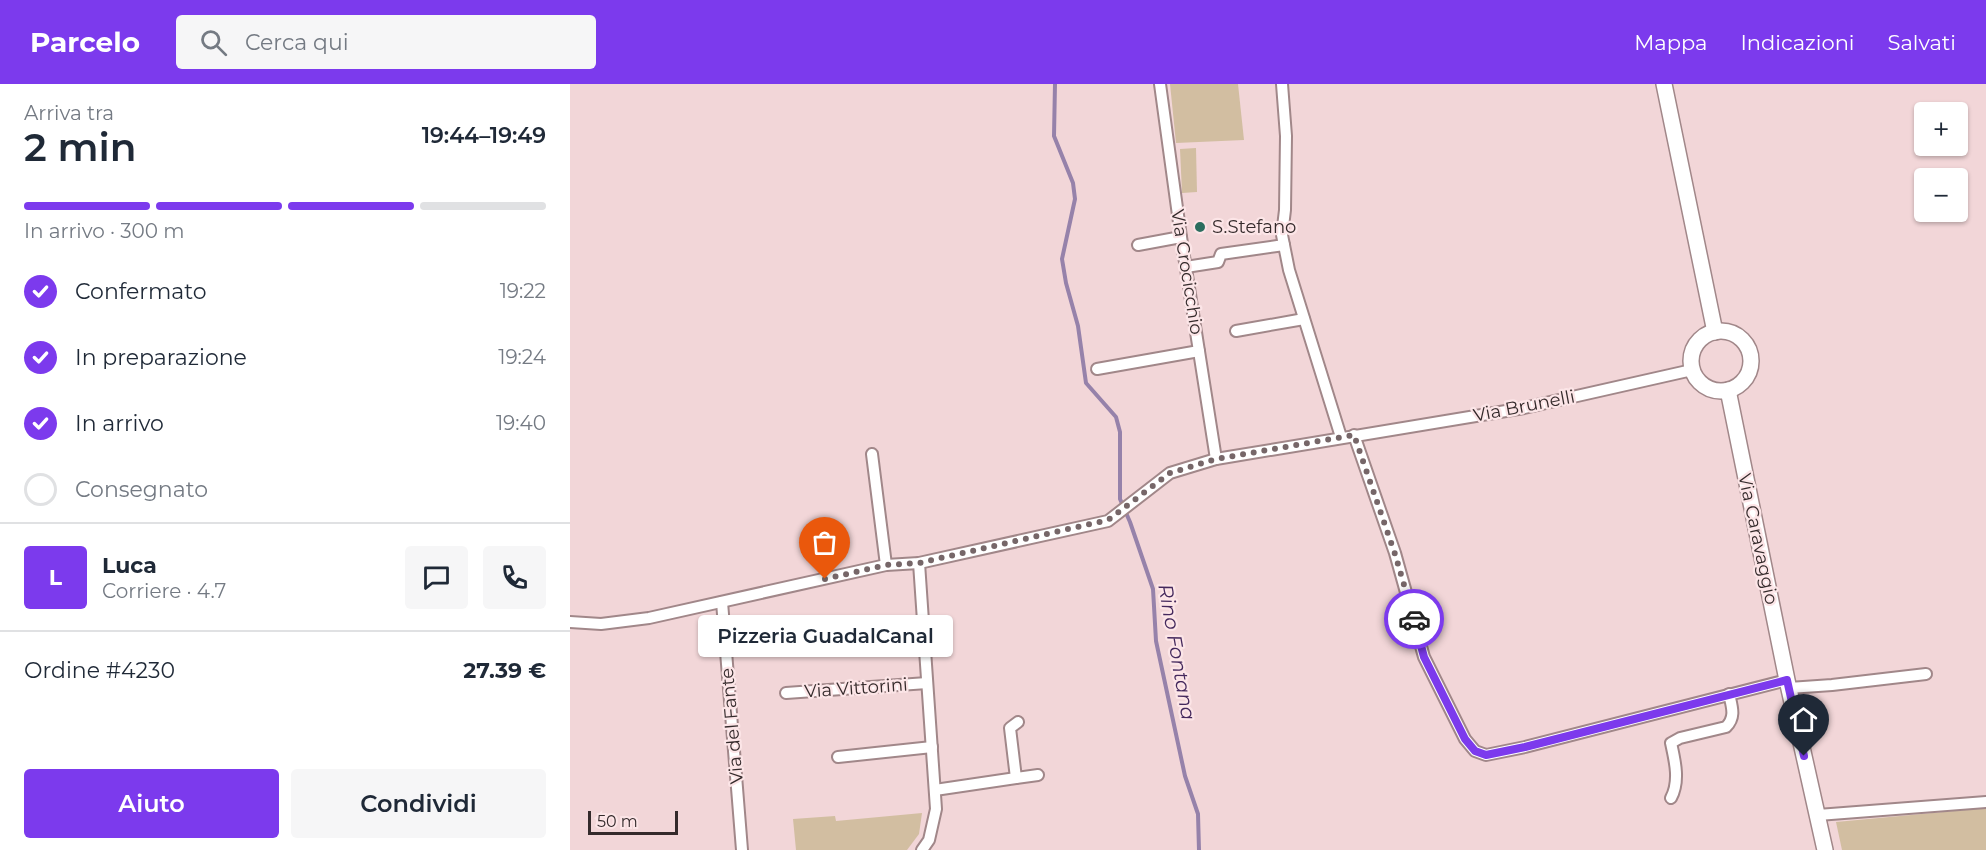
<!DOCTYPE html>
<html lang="it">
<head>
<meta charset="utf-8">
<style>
	:root { --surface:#fff; --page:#f6f6f7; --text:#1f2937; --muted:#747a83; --line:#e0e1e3; --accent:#7c3aed }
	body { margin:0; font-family:Montserrat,sans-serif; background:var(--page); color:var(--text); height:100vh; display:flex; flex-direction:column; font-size:22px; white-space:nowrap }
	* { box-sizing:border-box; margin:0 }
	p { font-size:20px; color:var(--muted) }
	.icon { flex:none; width:33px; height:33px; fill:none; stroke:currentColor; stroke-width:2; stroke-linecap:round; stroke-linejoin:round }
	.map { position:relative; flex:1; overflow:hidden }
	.side { display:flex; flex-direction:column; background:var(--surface); width:570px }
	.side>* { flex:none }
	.tools { position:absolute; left:1344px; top:18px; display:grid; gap:12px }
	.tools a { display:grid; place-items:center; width:54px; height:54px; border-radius:6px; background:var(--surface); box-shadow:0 2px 4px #0004; font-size:30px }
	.scale { position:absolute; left:18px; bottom:15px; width:90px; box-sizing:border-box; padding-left:6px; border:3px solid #342a2b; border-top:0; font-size:16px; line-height:21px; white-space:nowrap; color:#342a2b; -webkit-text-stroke:4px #fce5e7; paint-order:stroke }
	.pin { position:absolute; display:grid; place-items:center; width:51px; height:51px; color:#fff; margin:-62px -26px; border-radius:50% 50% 50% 0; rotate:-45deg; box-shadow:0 0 6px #0007 }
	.pin .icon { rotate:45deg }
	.courier { position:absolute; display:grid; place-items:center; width:60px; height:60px; margin:-30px; border:4px solid #7c3aed; border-radius:50%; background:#fff; color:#222; box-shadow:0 2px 8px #0007 }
	.bubble { position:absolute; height:42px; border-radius:6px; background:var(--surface); box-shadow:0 2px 4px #0004; font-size:20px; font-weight:600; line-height:42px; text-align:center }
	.overview em { font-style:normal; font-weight:600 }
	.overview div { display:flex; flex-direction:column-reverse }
	.overview { display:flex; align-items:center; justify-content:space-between; height:102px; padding:0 24px }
	h1 { font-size:39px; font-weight:600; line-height:45px }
	.bar { display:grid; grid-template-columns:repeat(4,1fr); gap:9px 6px; align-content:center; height:72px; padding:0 24px }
	.bar i { height:8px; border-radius:4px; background:var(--line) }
	.bar .active { background:var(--accent) }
	.bar p { grid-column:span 4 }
	.line { display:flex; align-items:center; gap:15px; padding:0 24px; border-top:2px solid var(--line) }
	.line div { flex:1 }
	.round { display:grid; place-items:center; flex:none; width:63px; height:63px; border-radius:6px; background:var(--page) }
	ol { padding:0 24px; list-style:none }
	li { display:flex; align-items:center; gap:18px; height:66px }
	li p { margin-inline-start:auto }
	li .icon { padding:6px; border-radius:50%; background:var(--accent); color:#fff; stroke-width:4 }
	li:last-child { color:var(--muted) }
	li i { width:33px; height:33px; border:3px solid var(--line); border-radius:50% }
	.primary-button { display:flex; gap:12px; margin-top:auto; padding:12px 24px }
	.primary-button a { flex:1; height:69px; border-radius:6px; background:var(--accent); color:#fff; font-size:24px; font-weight:600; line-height:69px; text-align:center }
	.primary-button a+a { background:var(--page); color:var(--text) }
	header { display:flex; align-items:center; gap:36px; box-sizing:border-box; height:84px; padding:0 30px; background:var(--accent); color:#fff }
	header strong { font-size:28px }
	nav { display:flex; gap:33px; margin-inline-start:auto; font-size:21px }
	.search { width:420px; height:54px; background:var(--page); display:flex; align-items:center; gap:15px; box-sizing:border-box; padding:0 21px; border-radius:6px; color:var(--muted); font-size:22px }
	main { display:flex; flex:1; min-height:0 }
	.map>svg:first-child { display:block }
</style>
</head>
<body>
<header>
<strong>Parcelo</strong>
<div class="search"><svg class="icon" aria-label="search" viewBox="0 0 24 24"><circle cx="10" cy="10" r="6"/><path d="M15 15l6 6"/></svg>Cerca qui</div>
<nav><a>Mappa</a><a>Indicazioni</a><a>Salvati</a></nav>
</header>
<main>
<section class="side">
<div class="overview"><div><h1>2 min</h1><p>Arriva tra</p></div><em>19:44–19:49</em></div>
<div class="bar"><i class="active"></i><i class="active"></i><i class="active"></i><i></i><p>In arrivo · 300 m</p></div>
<ol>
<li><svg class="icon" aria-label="check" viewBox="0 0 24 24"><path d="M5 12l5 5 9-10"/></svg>Confermato<p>19:22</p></li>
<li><svg class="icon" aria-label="check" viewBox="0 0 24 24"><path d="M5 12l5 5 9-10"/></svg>In preparazione<p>19:24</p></li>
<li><svg class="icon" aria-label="check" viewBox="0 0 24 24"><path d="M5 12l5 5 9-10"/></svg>In arrivo<p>19:40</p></li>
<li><i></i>Consegnato</li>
</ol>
<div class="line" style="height:108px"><b class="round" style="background:var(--accent);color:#fff">L</b><div><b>Luca</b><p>Corriere · 4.7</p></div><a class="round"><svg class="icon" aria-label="chat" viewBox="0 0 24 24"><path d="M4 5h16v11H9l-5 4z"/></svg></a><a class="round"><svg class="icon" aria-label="phone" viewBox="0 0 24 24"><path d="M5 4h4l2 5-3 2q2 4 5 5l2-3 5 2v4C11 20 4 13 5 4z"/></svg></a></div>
<div class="line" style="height:78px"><div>Ordine #4230</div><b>27.39 €</b></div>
<div class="primary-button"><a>Aiuto</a><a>Condividi</a></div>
</section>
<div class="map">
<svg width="1416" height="766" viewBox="0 0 1416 766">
	<rect width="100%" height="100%" fill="#f2d6d8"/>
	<!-- green -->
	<g fill="#d2bea1">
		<path d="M 600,0 L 668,0 L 674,56 L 606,59 Z"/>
		<path d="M 626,64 L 627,108 L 612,109 L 610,65 Z"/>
		<path d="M 1416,724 L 1416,766 L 1272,766 L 1266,738 Z"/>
		<path d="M 352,729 L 349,750 L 337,766 L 226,766 L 223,735 L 265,732 L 266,737 Z"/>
	</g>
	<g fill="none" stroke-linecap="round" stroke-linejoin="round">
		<!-- stream -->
		<path stroke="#9682aa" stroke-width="4" d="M 485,0 L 484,52 L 503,99 L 505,115 L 492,175 L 496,199 L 508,242 L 516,299 L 546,333 L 550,348 L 550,415 L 560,438 L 583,505 L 586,557 L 615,692 L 628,730 L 629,766"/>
		<!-- street casing -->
		<g stroke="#a18789" stroke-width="14">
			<g id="street">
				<path d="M 590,0 L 611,153 L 646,375"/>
				<path d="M 712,0 L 716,52 L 715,126 L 712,151 L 719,186 L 771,353"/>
				<path d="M 568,161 L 611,153"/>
				<path d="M 616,183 L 648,178 L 651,170 L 714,161"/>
				<path d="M 666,247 L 734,235"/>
				<path d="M 527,285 L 629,267"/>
				<path d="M 784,351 L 825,469 L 854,573 L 895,655 L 905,667 L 916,671 L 955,663 L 1217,596"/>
				<path d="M 302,370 L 316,481"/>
				<path d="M 349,479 L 366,725 L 359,756 L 352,766"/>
				<path d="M 152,518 L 172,766"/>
				<path d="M 0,538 L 31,540 L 79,534 L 316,481 L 349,479 L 538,437 L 600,389 L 646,375 L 954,324 L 1122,286"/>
				<path d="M 155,555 L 226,542"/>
				<path d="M 1219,604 L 1262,601 L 1356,590"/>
				<path d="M 216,609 L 357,599"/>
				<path d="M 268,673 L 362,663"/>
				<path d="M 446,694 L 468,691"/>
				<path d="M 365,706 L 446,694 L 440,644 L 448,638"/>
				<path d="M 1101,714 C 1110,697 1105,677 1101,659 L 1110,654 L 1156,643 C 1166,633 1162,623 1159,610"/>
				<path d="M 1248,731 L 1416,718"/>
			</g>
		</g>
		<!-- secondary casing -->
		<g stroke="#a18789" stroke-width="18">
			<g id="secondary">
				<path d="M 1094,0 L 1145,248"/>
				<circle cx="1151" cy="277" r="30"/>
				<path d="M 1158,306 L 1217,596 L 1255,766"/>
			</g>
		</g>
		<!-- street -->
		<use href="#street" stroke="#fff" stroke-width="10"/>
		<!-- secondary -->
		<use href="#secondary" stroke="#fff" stroke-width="15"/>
	</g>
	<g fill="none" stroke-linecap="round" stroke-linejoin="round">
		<!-- done -->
		<path stroke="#766668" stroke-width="6" stroke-dasharray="0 10.8" d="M 255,495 L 316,481 L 349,479 L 538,436 L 600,389 L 646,375 L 784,351 L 825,470 L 844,535"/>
		<!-- route -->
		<path stroke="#7c3aed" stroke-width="8" d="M 844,535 L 854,573 L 895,655 L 905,667 L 916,671 L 955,663 L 1217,596 L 1234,672"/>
	</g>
	<!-- markers -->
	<circle fill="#2b6e5f" stroke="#fce5e7" stroke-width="2" cx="630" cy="143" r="6"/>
	<g text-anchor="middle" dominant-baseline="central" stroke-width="4.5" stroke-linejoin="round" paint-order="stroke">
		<!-- poi labels -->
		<g font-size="18" fill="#342a2b" stroke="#fce5e7" text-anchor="start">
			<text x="642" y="143">S.Stefano</text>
		</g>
		<!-- street labels -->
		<g font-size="18" fill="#342a2b" stroke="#fce5e7">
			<text transform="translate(617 188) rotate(81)">Via Crocicchio</text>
			<text transform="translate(954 322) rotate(-11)">Via Brunelli</text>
			<text transform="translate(1188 455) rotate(78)">Via Caravaggio</text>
			<text transform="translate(286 604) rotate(-4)">Via Vittorini</text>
			<text transform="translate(162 642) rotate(-95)">Via del Fante</text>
		</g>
		<!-- water labels -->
		<g font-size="20" font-style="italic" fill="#44285c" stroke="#fce5e7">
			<text transform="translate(607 568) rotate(80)">Rino Fontana</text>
		</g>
	</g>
</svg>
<div class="tools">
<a>+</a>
<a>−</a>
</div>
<div class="scale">50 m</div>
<div class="pin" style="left:255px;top:495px;background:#ea580c"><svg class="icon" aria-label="bag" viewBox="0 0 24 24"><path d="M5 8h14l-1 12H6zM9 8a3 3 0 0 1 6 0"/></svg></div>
<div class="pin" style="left:1234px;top:672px;background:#1f2937"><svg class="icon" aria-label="home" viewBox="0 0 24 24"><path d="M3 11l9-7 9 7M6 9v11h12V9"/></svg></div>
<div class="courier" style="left:844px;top:535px"><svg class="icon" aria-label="car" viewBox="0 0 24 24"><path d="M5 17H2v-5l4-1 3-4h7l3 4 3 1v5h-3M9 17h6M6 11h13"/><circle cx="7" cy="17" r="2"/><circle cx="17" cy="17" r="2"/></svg></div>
<div class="bubble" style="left:128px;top:531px;width:255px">Pizzeria GuadalCanal</div>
</div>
</main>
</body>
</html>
